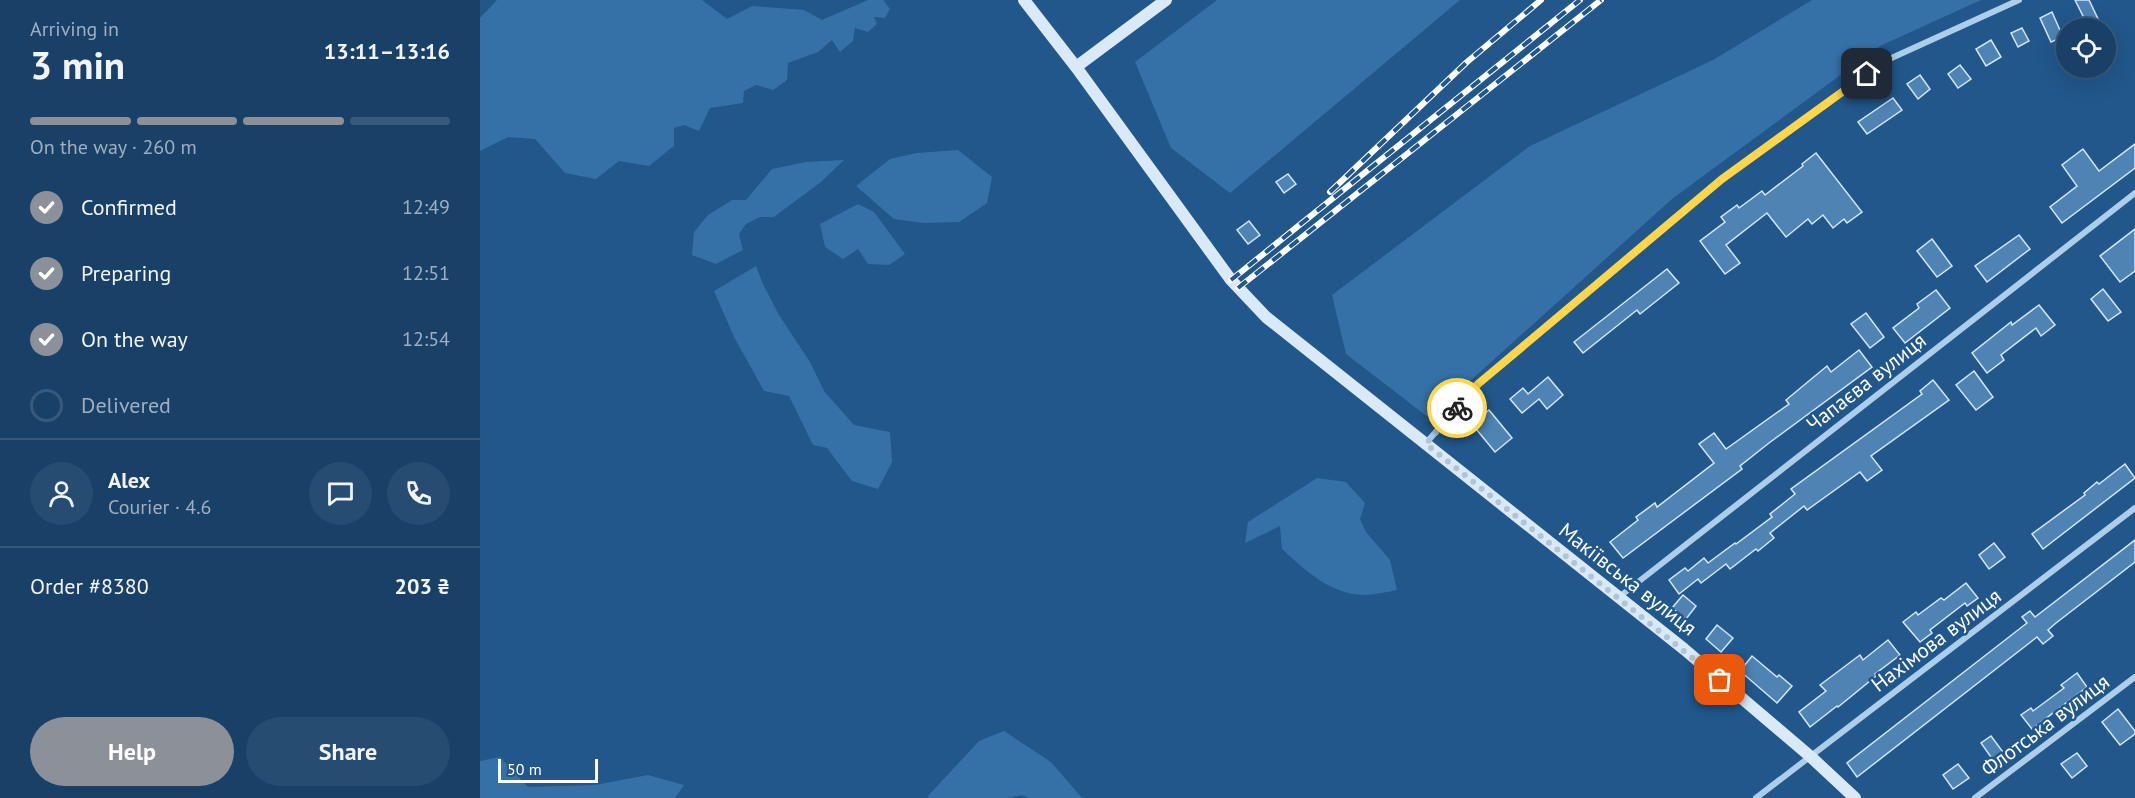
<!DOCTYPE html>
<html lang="en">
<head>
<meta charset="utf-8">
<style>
	:root { --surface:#194168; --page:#264c71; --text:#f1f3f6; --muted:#9fafc0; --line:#375a7c; --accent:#8c9099 }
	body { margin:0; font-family:"PT Sans",sans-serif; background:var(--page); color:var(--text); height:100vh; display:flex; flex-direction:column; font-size:22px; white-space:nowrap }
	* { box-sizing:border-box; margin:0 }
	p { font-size:20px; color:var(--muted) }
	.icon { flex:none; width:33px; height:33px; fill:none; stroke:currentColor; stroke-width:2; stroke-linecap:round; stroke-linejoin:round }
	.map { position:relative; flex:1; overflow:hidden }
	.details { display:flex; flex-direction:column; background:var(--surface); width:480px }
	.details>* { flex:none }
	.tools { position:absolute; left:1576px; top:18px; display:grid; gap:12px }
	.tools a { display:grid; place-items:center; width:60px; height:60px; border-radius:50%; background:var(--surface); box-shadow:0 6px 24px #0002,0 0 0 2px var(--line); font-size:30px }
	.scale { position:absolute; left:18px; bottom:15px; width:100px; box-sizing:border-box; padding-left:6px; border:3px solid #fff; border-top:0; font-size:16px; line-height:21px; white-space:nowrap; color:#fff; -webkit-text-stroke:4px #21578a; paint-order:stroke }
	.pin { position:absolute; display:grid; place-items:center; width:51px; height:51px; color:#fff; margin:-26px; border-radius:12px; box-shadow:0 3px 9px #0006 }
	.courier { position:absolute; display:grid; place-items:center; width:60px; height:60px; margin:-30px; border:4px solid #ffd54a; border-radius:50%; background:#fff; color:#222; box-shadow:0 2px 8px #0007 }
	.overview em { font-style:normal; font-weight:700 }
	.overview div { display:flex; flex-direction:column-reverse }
	.overview { display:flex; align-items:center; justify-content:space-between; height:102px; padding:0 30px }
	h1 { font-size:39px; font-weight:700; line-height:45px }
	.bar { display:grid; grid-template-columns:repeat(4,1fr); gap:9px 6px; align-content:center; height:72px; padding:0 30px }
	.bar i { height:8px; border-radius:4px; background:var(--line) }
	.bar .selected { background:var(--accent) }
	.bar p { grid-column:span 4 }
	.line { display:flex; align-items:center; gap:15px; padding:0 30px; border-top:2px solid var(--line) }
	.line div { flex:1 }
	.round { display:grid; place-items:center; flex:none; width:63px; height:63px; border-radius:32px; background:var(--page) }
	ol { padding:0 30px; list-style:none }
	li { display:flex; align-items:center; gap:18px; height:66px }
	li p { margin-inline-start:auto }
	li .icon { padding:6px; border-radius:50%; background:var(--accent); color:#fff; stroke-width:4 }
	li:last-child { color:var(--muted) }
	li i { width:33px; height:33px; border:3px solid var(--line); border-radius:50% }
	.cta { display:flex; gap:12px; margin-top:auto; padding:12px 30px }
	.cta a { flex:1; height:69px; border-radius:36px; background:var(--accent); color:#fff; font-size:24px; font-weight:700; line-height:69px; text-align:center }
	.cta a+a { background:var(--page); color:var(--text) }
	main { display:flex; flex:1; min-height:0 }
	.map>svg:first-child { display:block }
</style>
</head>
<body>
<main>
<section class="details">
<div class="overview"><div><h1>3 min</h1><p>Arriving in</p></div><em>13:11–13:16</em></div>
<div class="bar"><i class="selected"></i><i class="selected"></i><i class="selected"></i><i></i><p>On the way · 260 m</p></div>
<ol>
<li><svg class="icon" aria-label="check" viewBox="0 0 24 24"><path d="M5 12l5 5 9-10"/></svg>Confirmed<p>12:49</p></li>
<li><svg class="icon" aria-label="check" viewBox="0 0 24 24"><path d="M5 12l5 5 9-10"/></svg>Preparing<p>12:51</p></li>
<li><svg class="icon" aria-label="check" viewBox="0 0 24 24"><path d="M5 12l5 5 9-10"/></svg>On the way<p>12:54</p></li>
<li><i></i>Delivered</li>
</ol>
<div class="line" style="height:108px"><a class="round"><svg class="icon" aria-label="person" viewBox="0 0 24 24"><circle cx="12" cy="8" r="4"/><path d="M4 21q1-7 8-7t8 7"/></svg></a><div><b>Alex</b><p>Courier · 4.6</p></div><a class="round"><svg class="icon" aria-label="chat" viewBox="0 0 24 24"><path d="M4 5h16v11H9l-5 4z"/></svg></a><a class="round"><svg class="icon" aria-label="phone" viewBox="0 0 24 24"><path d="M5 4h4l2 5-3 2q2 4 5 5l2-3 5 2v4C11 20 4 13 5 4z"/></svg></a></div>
<div class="line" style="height:78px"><div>Order #8380</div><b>203 ₴</b></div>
<div class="cta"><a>Help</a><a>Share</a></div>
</section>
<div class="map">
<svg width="1655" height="798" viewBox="0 0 1655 798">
	<rect width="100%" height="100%" fill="#21578a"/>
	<!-- green -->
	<g fill="#3571a7">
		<path d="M 17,0 L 222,0 L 247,19 L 272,6 L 324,10 L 342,20 L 388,0 L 403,0 L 410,9 L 405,18 L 394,17 L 397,24 L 388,32 L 375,28 L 373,41 L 360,52 L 352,40 L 338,52 L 308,63 L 307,80 L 293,90 L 276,85 L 264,91 L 263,103 L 230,108 L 219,131 L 204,125 L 194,128 L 194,146 L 169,166 L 139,161 L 116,179 L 85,173 L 55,139 L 28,137 L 0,151 L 0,18 Z"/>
		<path d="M 737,0 L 980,0 L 750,193 L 691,148 L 655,62 Z"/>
		<path d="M 1332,0 L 1501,0 L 1400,46 L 1192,199 L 949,418 L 866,354 L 852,295 L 1050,146 L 1233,60 Z"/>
		<path d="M 478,150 L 512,177 L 507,203 L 479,222 L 444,223 L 414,219 L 376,186 L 410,159 L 437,153 Z"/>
		<path d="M 364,160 L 341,182 L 294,217 L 280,217 L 266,224 L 259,234 L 263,250 L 236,264 L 212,255 L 214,232 L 228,215 L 252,200 L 266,200 L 292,169 L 326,162 Z"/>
		<path d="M 378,204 L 394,212 L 425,254 L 409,265 L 388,264 L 378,249 L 363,259 L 345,247 L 340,224 Z"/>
		<path d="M 276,266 L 283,284 L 299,315 L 330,362 L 344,391 L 374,425 L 410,432 L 412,462 L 398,489 L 372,481 L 347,448 L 333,445 L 309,396 L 284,391 L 254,337 L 234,291 Z"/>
		<path d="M 837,478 L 866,482 L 885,503 L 880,519 L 886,532 L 910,560 L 917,590 C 906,592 894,595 883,595 C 850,594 825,570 802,549 L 800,526 L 765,543 L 768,522 Z"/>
		<path d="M 524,731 L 571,762 L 602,798 L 550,798 L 542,795 L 528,798 L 449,798 L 448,796 L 499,741 Z"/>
		<path d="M 20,757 L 48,787 L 115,785 L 168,775 L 204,785 L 195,798 L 0,798 L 0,761 Z"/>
	</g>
	<!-- building -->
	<g fill="#4e83b3" stroke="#d2e6f8" stroke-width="1.5">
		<path d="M 1595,0 L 1609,0 L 1619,21 L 1608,26 Z"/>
		<path d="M 1572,12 L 1583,37 L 1571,42 L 1560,18 Z"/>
		<path d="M 1542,28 L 1549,41 L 1538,47 L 1531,33 Z"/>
		<path d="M 1511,40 L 1521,57 L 1506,66 L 1496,49 Z"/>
		<path d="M 1480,65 L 1491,79 L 1478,88 L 1468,74 Z"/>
		<path d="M 1440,75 L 1450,89 L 1438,99 L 1427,84 Z"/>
		<path d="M 1413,98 L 1422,110 L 1387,134 L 1378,122 Z"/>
		<path d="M 1655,144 L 1655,168 L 1582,223 L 1570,207 L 1597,186 L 1582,165 L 1603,149 L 1619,171 Z"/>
		<path d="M 1336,153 L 1382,212 L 1367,223 L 1364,219 L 1353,228 L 1343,215 L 1332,224 L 1328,219 L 1306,237 L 1287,213 L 1246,245 L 1260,263 L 1245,274 L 1220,241 L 1245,222 L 1241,217 L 1257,205 L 1259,208 L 1282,191 L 1285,195 L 1323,166 L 1322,164 Z"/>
		<path d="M 808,174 L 816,184 L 804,193 L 796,182 Z"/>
		<path d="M 769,221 L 780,235 L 768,244 L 757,230 Z"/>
		<path d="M 1655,229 L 1655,271 L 1640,282 L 1620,256 Z"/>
		<path d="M 1539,235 L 1550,249 L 1507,282 L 1495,266 Z"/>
		<path d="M 1452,239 L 1472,266 L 1457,277 L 1437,251 Z"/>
		<path d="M 1187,269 L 1199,283 L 1160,314 L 1157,310 L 1103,353 L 1094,342 Z"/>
		<path d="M 1623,289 L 1641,312 L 1628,321 L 1611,299 Z"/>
		<path d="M 1456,290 L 1470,308 L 1425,343 L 1413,328 L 1439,308 L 1437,304 Z"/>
		<path d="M 1559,305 L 1575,325 L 1561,336 L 1556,328 L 1521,355 L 1524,360 L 1507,373 L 1492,353 L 1531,322 L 1532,325 Z"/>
		<path d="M 1386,313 L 1404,337 L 1390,348 L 1371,324 Z"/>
		<path d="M 1379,350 L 1392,367 L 1289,443 L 1260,466 L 1262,469 L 1143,558 L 1130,542 L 1158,520 L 1156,517 L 1175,503 L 1177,507 L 1234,463 L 1219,444 L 1234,433 L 1246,449 L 1309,404 L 1306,400 L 1347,366 L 1351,372 Z"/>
		<path d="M 1494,371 L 1513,397 L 1496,410 L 1476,385 Z"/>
		<path d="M 1068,377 L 1083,395 L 1067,409 L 1059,399 L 1042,413 L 1030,399 L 1043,388 L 1048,394 Z"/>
		<path d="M 1453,380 L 1469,400 L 1391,456 L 1402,470 L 1387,481 L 1380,472 L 1327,510 L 1324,506 L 1290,533 L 1294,538 L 1278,551 L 1276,549 L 1250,569 L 1246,564 L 1221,583 L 1218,579 L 1199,594 L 1189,580 L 1205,568 L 1208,571 L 1224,558 L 1228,563 L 1255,543 L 1256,544 L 1292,517 L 1290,514 L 1315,494 L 1311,489 L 1442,394 L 1440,391 Z"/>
		<path d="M 1009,410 L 1032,438 L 1015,452 L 992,424 Z"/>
		<path d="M 1645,464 L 1655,478 L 1563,549 L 1552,534 L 1605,495 L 1604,493 L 1617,482 L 1619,484 Z"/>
		<path d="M 1655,540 L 1655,562 L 1576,623 L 1568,630 L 1573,636 L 1563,644 L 1557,637 L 1377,777 L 1367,763 L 1547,623 L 1542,617 L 1550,611 L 1555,617 Z"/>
		<path d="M 1514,543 L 1525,557 L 1509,569 L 1499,555 Z"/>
		<path d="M 1486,583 L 1498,598 L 1487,606 L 1485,603 L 1450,630 L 1452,633 L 1440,642 L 1423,622 L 1436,612 L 1438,615 L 1461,598 L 1464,600 Z"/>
		<path d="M 1203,595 L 1216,606 L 1206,619 L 1192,608 Z"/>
		<path d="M 1237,625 L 1253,638 L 1241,652 L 1226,639 Z"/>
		<path d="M 1408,640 L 1420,655 L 1395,674 L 1396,676 L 1358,707 L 1357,706 L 1330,727 L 1319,712 L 1346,691 L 1340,685 L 1380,655 L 1383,660 Z"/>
		<path d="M 1272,656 L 1297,677 L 1299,675 L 1312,686 L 1297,703 L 1260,671 Z"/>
		<path d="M 1597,673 L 1607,687 L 1552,729 L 1541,715 L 1551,708 L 1553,711 L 1584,688 L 1581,685 Z"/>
		<path d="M 1638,709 L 1655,731 L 1655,734 L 1640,745 L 1622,722 Z"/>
		<path d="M 1511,736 L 1523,752 L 1513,760 L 1501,743 Z"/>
		<path d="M 1597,753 L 1607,766 L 1592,778 L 1581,764 Z"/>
		<path d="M 1478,764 L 1489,778 L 1473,789 L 1463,775 Z"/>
	</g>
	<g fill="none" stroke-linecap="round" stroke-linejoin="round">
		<!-- street -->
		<g stroke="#adceeb" stroke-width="6">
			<path d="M 946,443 L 998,384 L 1242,179 L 1405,61 L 1539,0"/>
			<path d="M 1139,597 L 1655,193"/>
			<path d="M 1276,798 L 1655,508"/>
			<path d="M 1495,798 L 1655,677"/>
		</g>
		<!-- secondary -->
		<g stroke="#d9e9f8" stroke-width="12">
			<path d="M 544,0 L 596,67 L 751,280 L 786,317 L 1204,649 L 1331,757 L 1375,798"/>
			<path d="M 596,67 L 686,0"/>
		</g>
		<!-- rail casing -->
		<g stroke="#fff" stroke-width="6">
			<g id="rail">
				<path d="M 850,192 L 987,62 L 1061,0"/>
				<path d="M 751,280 L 1100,0"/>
				<path d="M 758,288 L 1121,0"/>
			</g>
		</g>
		<!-- rail -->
		<use href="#rail" stroke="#21578a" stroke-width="4" stroke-dasharray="11" stroke-linecap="butt"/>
	</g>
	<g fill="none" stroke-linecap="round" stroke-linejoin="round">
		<!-- done -->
		<path stroke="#b1c4d6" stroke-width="6" stroke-dasharray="0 10.8" d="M 977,408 L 946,444 L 1240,680"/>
		<!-- route -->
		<path stroke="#ffd54a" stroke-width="8" d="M 977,408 L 998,384 L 1242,179 L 1387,74"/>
	</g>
	<g text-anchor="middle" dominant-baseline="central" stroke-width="5" stroke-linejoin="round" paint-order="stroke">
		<!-- street labels -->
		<g font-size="21" fill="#fff" stroke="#21578a">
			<text transform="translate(1386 382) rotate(-38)">Чапаєва вулиця</text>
			<text transform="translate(1148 579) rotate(38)">Макіївська вулиця</text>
			<text transform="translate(1456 640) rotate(-37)">Нахімова вулиця</text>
			<text transform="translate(1565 725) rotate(-37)">Флотська вулиця</text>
		</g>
	</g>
</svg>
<div class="tools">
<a><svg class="icon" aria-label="locate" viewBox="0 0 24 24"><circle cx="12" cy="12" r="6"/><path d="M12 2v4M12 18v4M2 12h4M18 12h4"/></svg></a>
</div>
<div class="scale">50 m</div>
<div class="pin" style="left:1240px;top:680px;background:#ea580c"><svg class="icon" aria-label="bag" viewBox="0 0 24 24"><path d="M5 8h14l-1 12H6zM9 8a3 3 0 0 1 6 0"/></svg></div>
<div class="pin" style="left:1387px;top:74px;background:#1f2937"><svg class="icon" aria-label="home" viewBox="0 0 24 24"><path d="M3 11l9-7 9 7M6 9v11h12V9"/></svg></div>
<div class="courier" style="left:977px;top:408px"><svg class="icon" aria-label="bike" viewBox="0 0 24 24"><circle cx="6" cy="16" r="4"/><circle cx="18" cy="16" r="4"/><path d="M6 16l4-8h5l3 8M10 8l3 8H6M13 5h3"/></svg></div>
</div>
</main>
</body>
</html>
